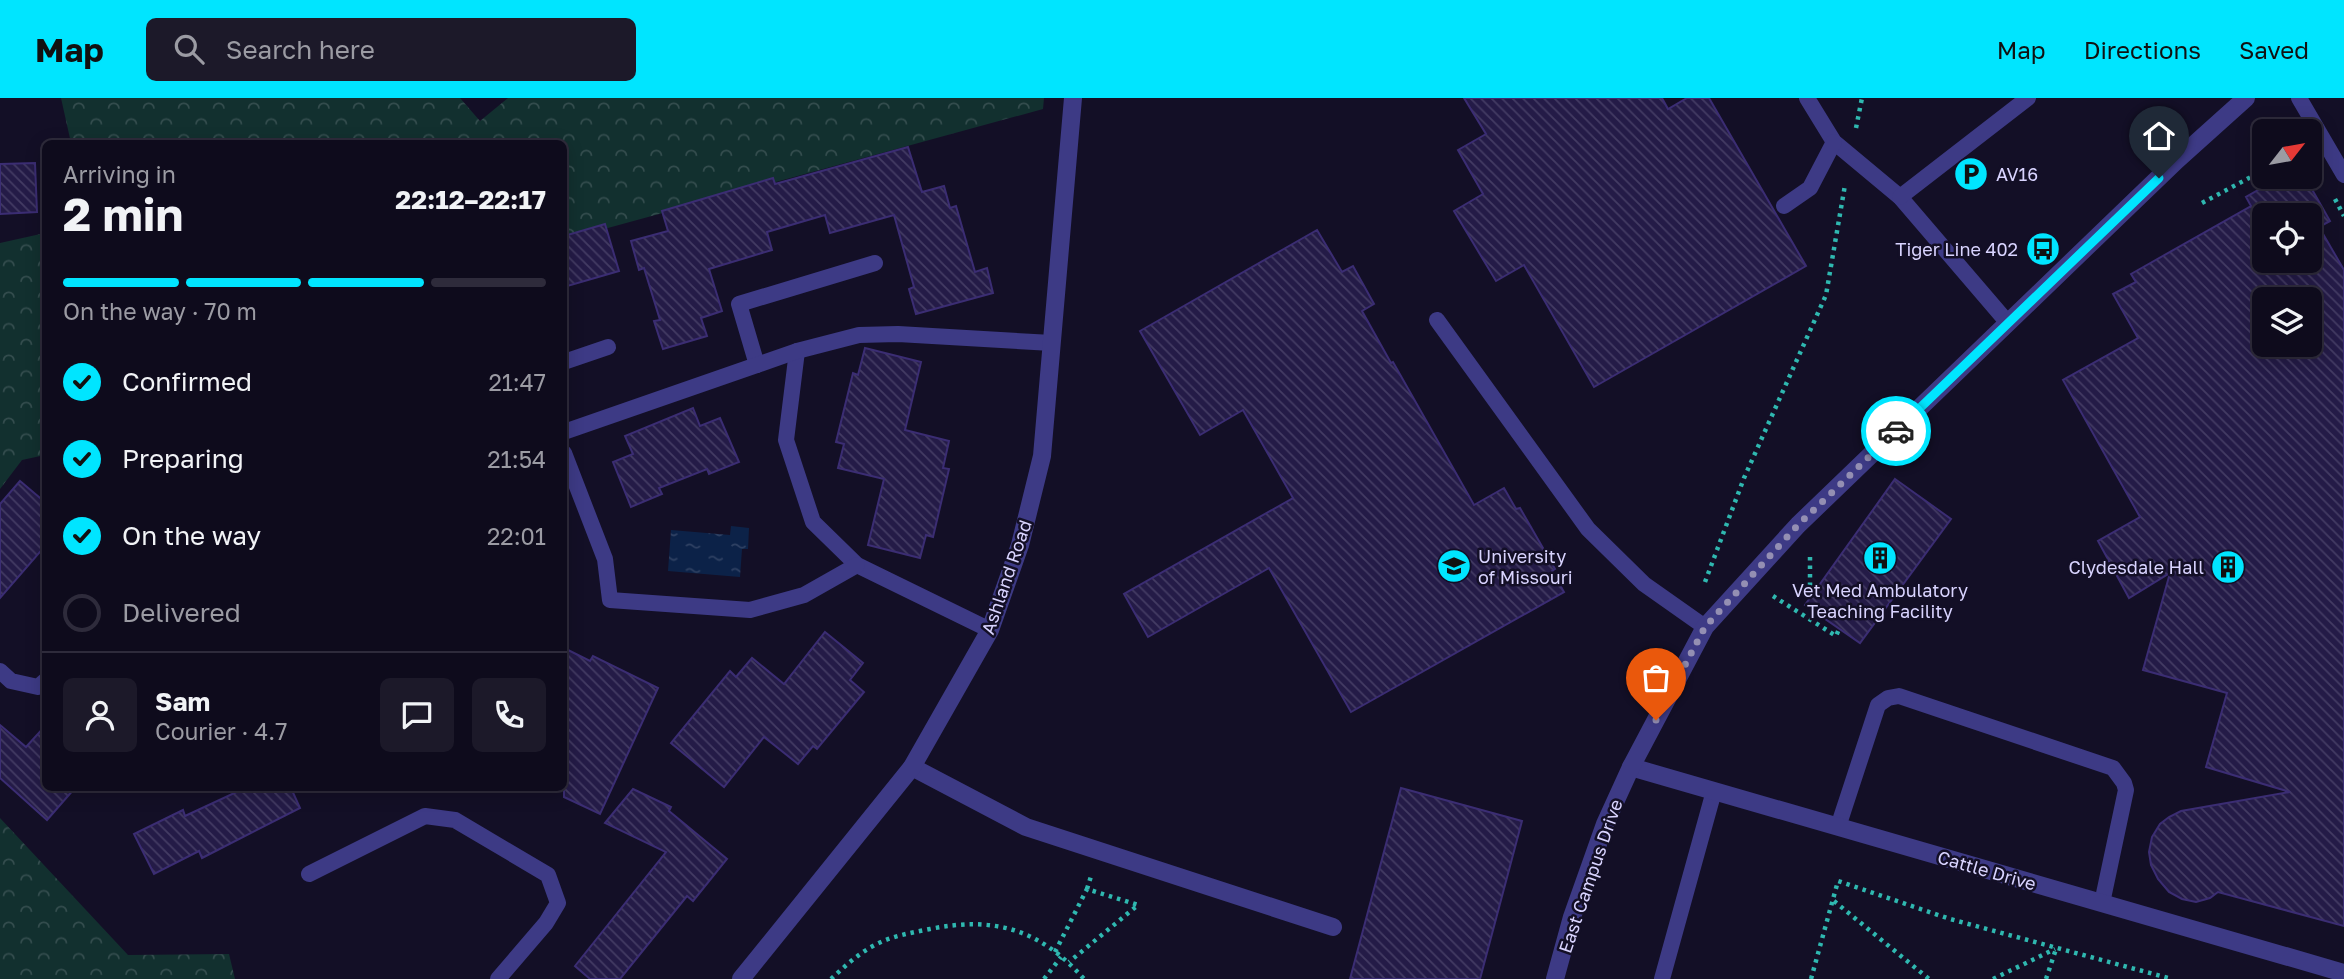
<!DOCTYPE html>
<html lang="en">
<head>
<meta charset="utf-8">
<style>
	:root { --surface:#0e0b1c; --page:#1c1929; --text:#f1f3f6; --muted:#9b9ba3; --line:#2e2b3b; --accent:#00e5ff }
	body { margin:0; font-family:"Golos Text",sans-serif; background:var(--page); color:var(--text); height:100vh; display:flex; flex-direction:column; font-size:26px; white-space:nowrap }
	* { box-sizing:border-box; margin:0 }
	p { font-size:23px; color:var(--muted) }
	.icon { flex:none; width:38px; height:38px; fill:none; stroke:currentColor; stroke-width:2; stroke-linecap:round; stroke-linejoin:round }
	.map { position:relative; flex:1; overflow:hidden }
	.drawer { position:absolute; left:42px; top:42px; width:525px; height:651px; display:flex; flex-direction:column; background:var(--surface); border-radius:10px; box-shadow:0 4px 18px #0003,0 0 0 2px var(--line) }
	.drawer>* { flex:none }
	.needle { width:46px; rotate:59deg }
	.fabs { position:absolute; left:2252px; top:21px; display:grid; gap:14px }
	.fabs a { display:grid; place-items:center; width:70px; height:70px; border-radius:10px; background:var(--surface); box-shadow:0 4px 18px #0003,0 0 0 2px var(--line); font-size:35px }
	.pin { position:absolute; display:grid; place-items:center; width:60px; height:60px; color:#fff; margin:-72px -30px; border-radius:50% 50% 50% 0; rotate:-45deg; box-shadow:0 0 7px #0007 }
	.pin .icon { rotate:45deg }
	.courier { position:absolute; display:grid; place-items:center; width:70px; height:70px; margin:-35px; border:5px solid #00e5ff; border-radius:50%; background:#fff; color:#222; box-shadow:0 2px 9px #0007 }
	.head em { font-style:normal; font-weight:700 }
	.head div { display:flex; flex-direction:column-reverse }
	.head { display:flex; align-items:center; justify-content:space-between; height:119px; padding:0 21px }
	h1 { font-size:46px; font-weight:700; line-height:52px }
	.bar { display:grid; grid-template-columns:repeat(4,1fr); gap:10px 7px; align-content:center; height:84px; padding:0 21px }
	.bar i { height:9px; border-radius:5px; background:var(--line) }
	.bar .selected { background:var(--accent) }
	.bar p { grid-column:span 4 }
	.line { display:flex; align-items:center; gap:18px; padding:0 21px; border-top:2px solid var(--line) }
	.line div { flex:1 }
	.round { display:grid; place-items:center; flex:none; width:74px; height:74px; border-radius:10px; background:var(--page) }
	ol { padding:0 21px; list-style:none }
	li { display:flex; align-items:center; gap:21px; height:77px }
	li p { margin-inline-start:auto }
	li .icon { padding:7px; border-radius:50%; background:var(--accent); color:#111; stroke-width:4 }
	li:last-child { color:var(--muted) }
	li i { width:38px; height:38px; border:4px solid var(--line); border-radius:50% }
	header { display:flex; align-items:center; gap:42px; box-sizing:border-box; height:98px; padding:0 35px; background:var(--accent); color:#111 }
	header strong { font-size:33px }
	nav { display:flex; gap:38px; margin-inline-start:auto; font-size:24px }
	.search { width:490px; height:63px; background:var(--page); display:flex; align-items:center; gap:18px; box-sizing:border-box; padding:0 24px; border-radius:10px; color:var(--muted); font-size:26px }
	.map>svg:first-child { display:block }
</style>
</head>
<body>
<header>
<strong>Map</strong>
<div class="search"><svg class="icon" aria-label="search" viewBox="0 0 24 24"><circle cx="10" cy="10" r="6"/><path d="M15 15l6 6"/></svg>Search here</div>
<nav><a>Map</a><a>Directions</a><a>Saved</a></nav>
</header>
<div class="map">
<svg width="2344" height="881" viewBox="0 0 2344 881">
	<defs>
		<pattern id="forest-crowns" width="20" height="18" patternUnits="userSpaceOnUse" patternTransform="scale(1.75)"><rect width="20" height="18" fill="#12302f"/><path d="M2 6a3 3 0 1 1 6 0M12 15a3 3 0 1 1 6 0" fill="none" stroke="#344d4e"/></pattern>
		<pattern id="water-ripples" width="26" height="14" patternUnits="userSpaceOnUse" patternTransform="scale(1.75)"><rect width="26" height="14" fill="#0c2248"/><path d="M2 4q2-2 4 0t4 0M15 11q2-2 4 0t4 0" fill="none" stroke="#2f4163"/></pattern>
		<pattern id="building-back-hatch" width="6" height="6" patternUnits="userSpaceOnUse" patternTransform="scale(1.75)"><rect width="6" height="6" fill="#241b47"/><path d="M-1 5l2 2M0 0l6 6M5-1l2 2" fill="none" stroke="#433b63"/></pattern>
	</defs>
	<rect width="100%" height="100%" fill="#130f26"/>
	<!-- forest -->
	<g fill="url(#forest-crowns)">
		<path d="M 61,0 L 460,0 L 480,23 L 508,0 L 1044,0 L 1043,11 L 564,142 L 564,46 L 71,45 Z"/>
		<path d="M 45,135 L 45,357 L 22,362 L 0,391 L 0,145 Z"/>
		<path d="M 0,720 L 128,857 L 229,856 L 235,881 L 0,881 Z"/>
	</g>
	<!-- water -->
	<path fill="url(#water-ripples)" d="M 731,428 L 749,430 L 748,451 L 742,451 L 740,479 L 668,473 L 671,432 L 730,437 Z"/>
	<!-- building -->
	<g fill="url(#building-back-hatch)" stroke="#3b2d73" stroke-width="2" fill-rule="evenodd">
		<path d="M 1464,0 L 1662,0 L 1668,11 L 1687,0 L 1709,0 L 1806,168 L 1594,289 L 1524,167 L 1496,183 L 1454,113 L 1483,96 L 1458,52 L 1486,36 Z"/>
		<path d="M 908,49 L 922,94 L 944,88 L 950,110 L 956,108 L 975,174 L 987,170 L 993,195 L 916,216 L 909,191 L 914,189 L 894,117 L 830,135 L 825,117 L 767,134 L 772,152 L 709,171 L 722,213 L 701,220 L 707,238 L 663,251 L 654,223 L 660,222 L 644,170 L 639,172 L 631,143 L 668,133 L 662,113 L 773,80 L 775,86 Z"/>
		<path d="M 35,65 L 37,114 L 0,116 L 0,66 Z"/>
		<path d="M 2281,79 L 2305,79 L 2330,123 L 2319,129 L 2344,172 L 2344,828 L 2218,794 L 2210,800 L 2196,804 L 2182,801 L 2169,794 L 2158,781 L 2151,767 L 2149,754 L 2152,739 L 2160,726 L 2169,719 L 2181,713 L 2290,694 L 2206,669 L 2227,595 L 2143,572 L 2170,475 L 2129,500 L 2098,443 L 2140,419 L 2063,282 L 2138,240 L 2113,196 L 2136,184 L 2131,176 L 2251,108 L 2246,99 ZM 2264,117 L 2310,117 L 2310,163 L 2264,163 ZM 2264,201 L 2310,201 L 2310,247 L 2264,247 Z"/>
		<path d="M 605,126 L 619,173 L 564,189 L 564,138 Z"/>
		<path d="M 1317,132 L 1342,174 L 1353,168 L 1374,206 L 1362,213 L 1391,265 L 1393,264 L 1474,407 L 1504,390 L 1516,411 L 1520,410 L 1555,471 L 1552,473 L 1564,494 L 1351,614 L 1269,470 L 1148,539 L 1124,496 L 1293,400 L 1243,312 L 1200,337 L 1140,233 Z"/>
		<path d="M 865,250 L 921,264 L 905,332 L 949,343 L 943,370 L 949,371 L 933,439 L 926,437 L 920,460 L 868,447 L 884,381 L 838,370 L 844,346 L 836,344 L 853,275 L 858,277 Z"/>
		<path d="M 693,310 L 700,328 L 720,320 L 739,364 L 709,376 L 707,371 L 659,390 L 662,396 L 631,409 L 613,364 L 633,356 L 625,338 Z"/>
		<path d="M 1895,381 L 1951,421 L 1860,545 L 1805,507 Z"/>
		<path d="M 20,383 L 46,405 L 46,447 L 0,500 L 0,406 Z"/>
		<path d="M 825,534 L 863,565 L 850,582 L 864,594 L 817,651 L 813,648 L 798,666 L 764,639 L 724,689 L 671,645 L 730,573 L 736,579 L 752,560 L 784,586 Z"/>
		<path d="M 564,550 L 590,563 L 593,558 L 658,590 L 600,716 L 564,699 Z"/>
		<path d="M 0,627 L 26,649 L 46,627 L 46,690 L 75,690 L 47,722 L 0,680 Z"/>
		<path d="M 245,690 L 291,690 L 300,710 L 202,760 L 199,753 L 154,776 L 134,736 L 183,712 L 185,718 Z"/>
		<path d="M 1401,690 L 1522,723 L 1480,881 L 1350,881 Z"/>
		<path d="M 633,691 L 671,709 L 669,713 L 727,761 L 693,803 L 687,798 L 620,881 L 590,881 L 575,868 L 666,754 L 605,725 Z"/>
	</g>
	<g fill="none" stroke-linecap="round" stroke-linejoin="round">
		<!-- path -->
		<g stroke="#2fb8b0" stroke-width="4.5" stroke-dasharray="3.5 5" stroke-linecap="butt">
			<path d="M 1856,30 L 1862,0"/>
			<path d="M 2335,101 L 2344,118"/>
			<path d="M 2202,105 L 2264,72"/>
			<path d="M 1810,459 L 1810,500"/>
			<path d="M 1705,484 L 1744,380 L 1826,197 L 1845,87"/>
			<path d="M 1773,498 L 1836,538 L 1839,531"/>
			<path d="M 1087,791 L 1092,775"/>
			<path d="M 1834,803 L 1929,881"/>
			<path d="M 1055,854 L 1087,791 L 1138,807 L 1069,864"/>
			<path d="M 831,881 C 844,869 858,856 873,848 C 891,838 910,835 930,831 C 994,818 1040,831 1084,881"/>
			<path d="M 1044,881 L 1061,859"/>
			<path d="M 1811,881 L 1838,783 L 1950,821 L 2172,881"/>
			<path d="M 1993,881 L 2055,851"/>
			<path d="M 2046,881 L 2056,851"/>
		</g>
		<!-- service -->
		<g stroke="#3d3a85" stroke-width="16">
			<path d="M 1807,0 L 1834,44 L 1900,99 L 2008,225"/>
			<path d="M 2299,0 L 2344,77"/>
			<path d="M 1900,99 L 2028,0"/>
			<path d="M 1784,108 L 1810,90 L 1834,44"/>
			<path d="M 1437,222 L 1588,431 L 1644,486 L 1705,529"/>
			<path d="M 797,253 L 786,342 L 813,424 L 857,467 L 990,532"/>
			<path d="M 564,264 L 608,249"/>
			<path d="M 757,267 L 739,206 L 875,165"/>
			<path d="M 564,334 L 797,253 L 859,237 L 898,236 L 1052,245"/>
			<path d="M 564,355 L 605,461 L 610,502 L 750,512 L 804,497 L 857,467"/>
			<path d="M 0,573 L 11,583 L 38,589 L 46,582"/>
			<path d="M 1838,729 L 1878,607 L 1888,600 L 1899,598 L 2113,670 L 2124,685 L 2126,692 L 2102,805"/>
			<path d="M 309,776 L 425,718 L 455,722 L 548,777 L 558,805 L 546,825 L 498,881"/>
			<path d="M 1662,881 L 1714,693"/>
		</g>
		<!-- minor -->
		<g stroke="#3d3a85" stroke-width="18">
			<path d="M 912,669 L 1026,729 L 1333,829"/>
			<path d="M 1631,669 L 2344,875"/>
			<path d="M 741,881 L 912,669 L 990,532 L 1020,447 L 1042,358 L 1073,0"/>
			<path d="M 1555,881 L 1572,819 L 1605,726 L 1631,669 L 1705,529 L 1798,427 L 2177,62 L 2246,0"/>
		</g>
	</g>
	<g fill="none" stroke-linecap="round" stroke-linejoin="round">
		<!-- done -->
		<path stroke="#948fb3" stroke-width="7" stroke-dasharray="0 12.6" d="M 1656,622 L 1705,529 L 1798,427 L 1896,333"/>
		<!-- route -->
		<path stroke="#00e5ff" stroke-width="9" d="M 1896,333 L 2159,80"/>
	</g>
	<!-- icons -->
	<defs>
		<g id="parking-disc" transform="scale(1.75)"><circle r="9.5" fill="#00e5ff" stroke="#130f26"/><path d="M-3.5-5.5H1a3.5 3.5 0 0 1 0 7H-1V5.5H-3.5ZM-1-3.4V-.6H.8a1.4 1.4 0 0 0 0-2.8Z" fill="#111"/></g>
		<g id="bus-disc" transform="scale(1.75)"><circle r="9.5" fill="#00e5ff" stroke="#130f26"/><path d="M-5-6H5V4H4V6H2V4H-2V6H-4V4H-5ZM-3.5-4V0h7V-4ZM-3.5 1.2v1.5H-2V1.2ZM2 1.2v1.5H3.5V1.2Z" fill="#111"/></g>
		<g id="building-disc" transform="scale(1.75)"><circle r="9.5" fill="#00e5ff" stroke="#130f26"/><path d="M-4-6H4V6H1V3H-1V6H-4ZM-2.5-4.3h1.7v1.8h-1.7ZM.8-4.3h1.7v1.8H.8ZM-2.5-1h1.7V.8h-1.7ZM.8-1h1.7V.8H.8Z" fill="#111"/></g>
		<g id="university-disc" transform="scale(1.75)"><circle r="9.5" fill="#00e5ff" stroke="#130f26"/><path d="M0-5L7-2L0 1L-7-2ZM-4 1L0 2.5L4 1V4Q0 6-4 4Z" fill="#111"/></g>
	</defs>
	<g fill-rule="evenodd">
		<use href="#parking-disc" x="1971" y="76"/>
		<use href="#bus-disc" x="2043" y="151"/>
		<use href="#building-disc" x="1880" y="460"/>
		<use href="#university-disc" x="1454" y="468"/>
		<use href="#building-disc" x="2228" y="469"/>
	</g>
	<g text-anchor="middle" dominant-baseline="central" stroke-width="5" stroke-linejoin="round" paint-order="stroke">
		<!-- poi labels -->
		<g font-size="18" fill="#d9d4ff" stroke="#130f26" text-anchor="start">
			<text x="1996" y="76">AV16</text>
			<text x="2018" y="151" text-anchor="end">Tiger Line 402</text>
			<text x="1478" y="458">University<tspan x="1478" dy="21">of Missouri</tspan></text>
			<text x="2204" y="469" text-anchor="end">Clydesdale Hall</text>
			<text x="1880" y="492" text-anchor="middle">Vet Med Ambulatory<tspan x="1880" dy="21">Teaching Facility</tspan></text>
		</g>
		<!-- street labels -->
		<g font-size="18" fill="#d9d4ff" stroke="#130f26">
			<text transform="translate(1006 479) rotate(-71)">Ashland Road</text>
			<text transform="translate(1987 772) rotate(16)">Cattle Drive</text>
			<text transform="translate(1590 778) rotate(-71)">East Campus Drive</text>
		</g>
	</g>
</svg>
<div class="fabs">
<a><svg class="needle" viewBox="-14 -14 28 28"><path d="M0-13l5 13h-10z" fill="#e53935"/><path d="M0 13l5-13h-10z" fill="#9b9ba3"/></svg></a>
<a><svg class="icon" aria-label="locate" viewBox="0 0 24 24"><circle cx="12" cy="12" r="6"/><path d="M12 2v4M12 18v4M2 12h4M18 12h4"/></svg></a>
<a><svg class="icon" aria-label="layers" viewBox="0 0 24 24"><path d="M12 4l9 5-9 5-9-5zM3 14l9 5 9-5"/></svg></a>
</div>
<div class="pin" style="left:1656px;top:622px;background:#ea580c"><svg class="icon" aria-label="bag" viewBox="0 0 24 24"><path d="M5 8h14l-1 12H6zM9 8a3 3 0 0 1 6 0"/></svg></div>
<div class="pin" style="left:2159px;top:80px;background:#1f2937"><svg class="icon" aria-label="home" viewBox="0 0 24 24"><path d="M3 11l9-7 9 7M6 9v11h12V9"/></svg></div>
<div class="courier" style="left:1896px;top:333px"><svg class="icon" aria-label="car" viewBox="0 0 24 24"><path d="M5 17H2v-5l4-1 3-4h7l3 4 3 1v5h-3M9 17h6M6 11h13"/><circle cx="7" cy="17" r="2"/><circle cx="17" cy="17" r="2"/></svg></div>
<section class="drawer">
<div class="head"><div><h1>2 min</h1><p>Arriving in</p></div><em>22:12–22:17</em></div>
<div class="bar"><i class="selected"></i><i class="selected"></i><i class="selected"></i><i></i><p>On the way · 70 m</p></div>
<ol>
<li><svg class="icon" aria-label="check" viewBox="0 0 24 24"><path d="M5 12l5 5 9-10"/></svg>Confirmed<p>21:47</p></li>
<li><svg class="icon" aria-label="check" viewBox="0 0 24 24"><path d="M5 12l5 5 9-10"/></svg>Preparing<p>21:54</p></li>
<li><svg class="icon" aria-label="check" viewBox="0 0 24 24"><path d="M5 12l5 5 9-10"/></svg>On the way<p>22:01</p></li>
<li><i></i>Delivered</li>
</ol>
<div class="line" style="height:126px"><a class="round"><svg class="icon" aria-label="person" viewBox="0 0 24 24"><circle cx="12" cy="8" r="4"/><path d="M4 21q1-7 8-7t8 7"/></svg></a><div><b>Sam</b><p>Courier · 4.7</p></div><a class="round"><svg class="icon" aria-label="chat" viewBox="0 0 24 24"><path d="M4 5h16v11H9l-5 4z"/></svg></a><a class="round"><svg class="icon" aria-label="phone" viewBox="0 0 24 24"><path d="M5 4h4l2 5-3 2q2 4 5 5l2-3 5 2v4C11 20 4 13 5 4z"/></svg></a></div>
</section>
</div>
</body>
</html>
